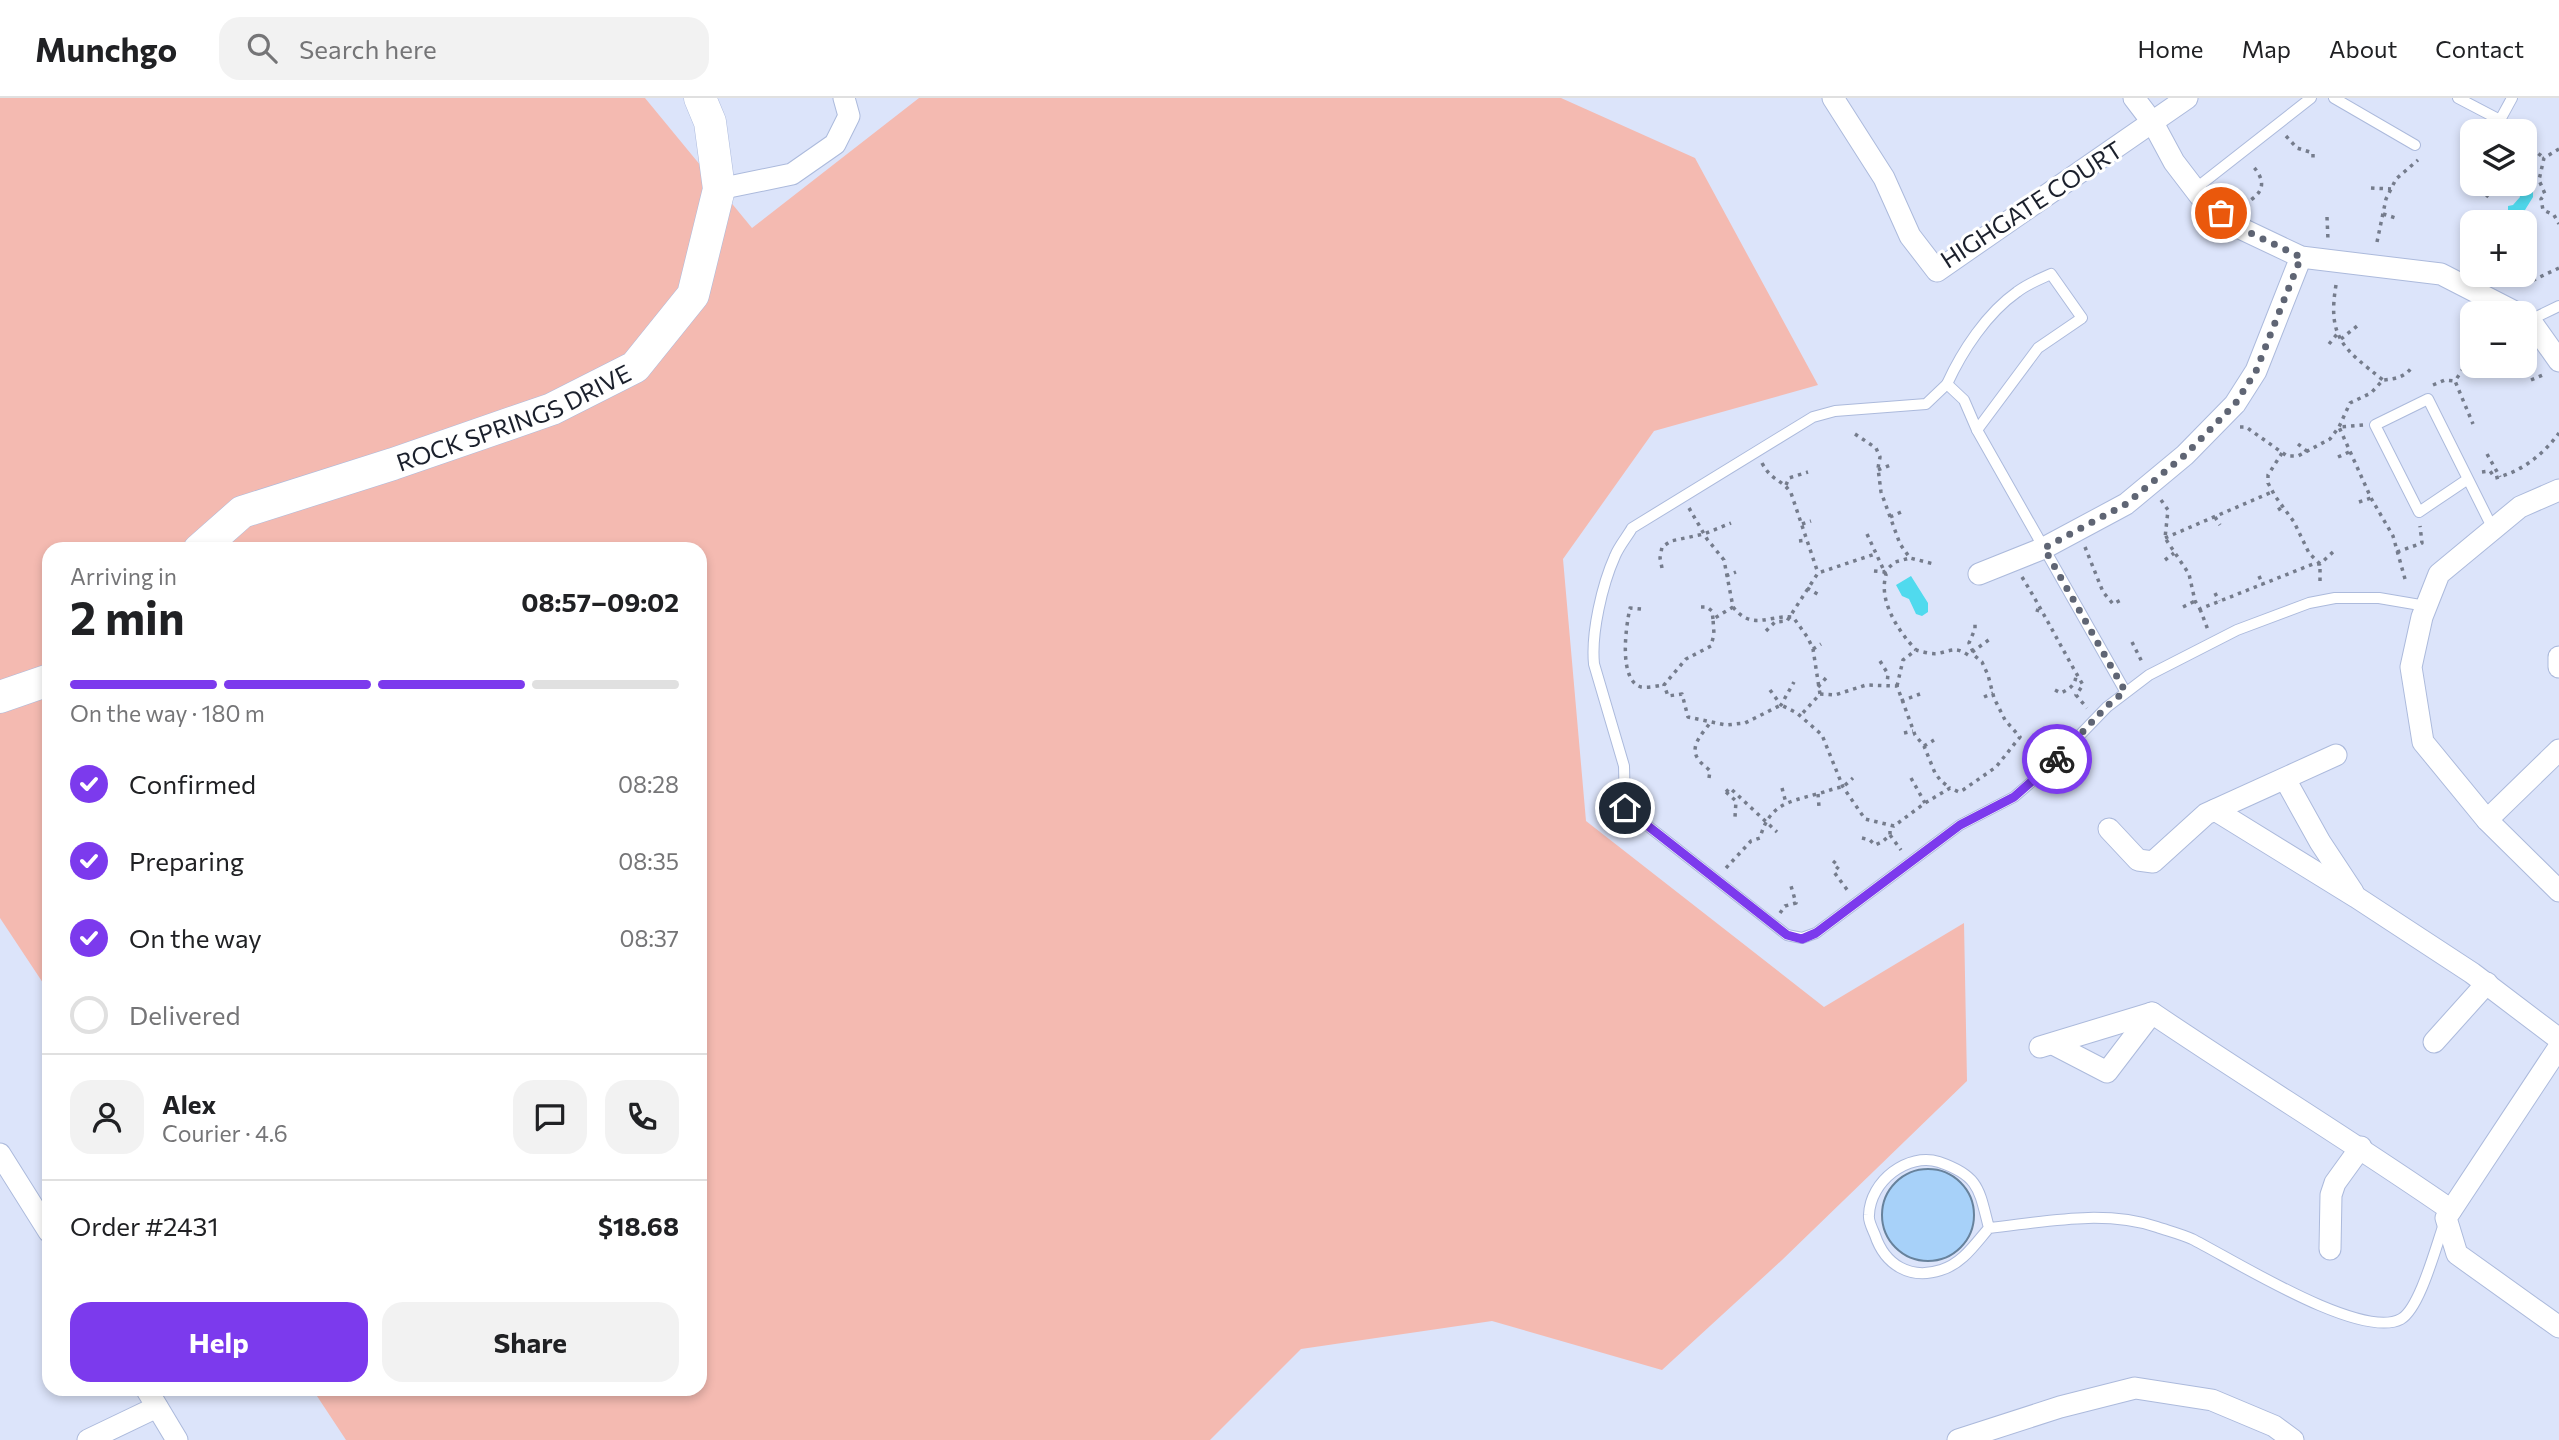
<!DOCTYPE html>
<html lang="en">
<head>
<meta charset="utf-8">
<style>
	:root { --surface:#fff; --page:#f2f2f2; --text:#202124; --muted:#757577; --line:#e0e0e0; --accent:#7c3aed }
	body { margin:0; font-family:Commissioner,sans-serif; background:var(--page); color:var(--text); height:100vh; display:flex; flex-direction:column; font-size:26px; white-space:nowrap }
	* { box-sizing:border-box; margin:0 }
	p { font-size:23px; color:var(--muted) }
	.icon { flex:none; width:38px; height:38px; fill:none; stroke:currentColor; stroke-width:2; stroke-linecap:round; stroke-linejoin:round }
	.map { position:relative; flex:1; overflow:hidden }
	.sheet { position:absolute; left:42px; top:444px; width:665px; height:854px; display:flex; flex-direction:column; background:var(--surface); border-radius:21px; box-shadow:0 4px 10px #0003 }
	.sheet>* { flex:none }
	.tools { position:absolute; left:2460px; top:21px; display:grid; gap:14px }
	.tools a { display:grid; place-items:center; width:77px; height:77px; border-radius:14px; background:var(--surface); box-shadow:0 4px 10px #0003; font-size:35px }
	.pin { position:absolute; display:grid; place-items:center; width:60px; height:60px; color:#fff; margin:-30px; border:4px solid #fff; border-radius:50%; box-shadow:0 2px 7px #0007 }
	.courier { position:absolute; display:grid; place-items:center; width:70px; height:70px; margin:-35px; border:5px solid #7c3aed; border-radius:50%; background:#fff; color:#222; box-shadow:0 2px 9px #0007 }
	.headline em { font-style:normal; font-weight:700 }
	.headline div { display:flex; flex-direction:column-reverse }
	.headline { display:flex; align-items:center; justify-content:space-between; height:119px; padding:0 28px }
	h1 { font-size:46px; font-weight:700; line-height:52px }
	.bar { display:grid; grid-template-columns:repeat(4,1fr); gap:10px 7px; align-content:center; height:84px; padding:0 28px }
	.bar i { height:9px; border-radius:5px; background:var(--line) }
	.bar .active { background:var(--accent) }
	.bar p { grid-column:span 4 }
	.line { display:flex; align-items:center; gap:18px; padding:0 28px; border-top:2px solid var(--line) }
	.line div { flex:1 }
	.round { display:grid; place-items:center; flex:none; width:74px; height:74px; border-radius:21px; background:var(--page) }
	ol { padding:0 28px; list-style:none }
	li { display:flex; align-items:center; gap:21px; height:77px }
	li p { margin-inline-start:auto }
	li .icon { padding:7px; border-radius:50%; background:var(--accent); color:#fff; stroke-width:4 }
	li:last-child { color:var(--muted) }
	li i { width:38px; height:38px; border:4px solid var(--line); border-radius:50% }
	.button { display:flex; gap:14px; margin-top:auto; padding:14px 28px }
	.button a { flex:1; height:80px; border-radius:21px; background:var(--accent); color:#fff; font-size:28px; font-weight:700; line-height:80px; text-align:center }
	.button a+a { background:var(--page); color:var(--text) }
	header { display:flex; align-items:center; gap:42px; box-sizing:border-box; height:98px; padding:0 35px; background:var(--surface); border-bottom:2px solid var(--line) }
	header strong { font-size:33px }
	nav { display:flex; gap:38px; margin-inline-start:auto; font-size:24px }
	.search { width:490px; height:63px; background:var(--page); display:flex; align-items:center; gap:18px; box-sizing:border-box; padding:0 24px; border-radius:21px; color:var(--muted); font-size:26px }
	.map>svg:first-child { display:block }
</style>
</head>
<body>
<header>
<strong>Munchgo</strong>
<div class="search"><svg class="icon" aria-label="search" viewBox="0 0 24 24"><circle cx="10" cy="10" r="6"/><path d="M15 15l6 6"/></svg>Search here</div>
<nav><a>Home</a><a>Map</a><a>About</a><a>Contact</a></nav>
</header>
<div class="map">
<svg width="2559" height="1342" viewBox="0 0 2559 1342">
	<rect width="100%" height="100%" fill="#dce4fa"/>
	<!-- green -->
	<path fill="#f4bab1" d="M 0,0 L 645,0 L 752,130 L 919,0 L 1561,0 L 1695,60 L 1818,287 L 1654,333 L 1563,461 L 1586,723 L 1824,909 L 1964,825 L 1967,983 L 1782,1162 L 1662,1272 L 1492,1223 L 1301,1251 L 1210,1342 L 346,1342 L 313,1292 L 700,1292 L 700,452 L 49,452 L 49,894 L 0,820 Z"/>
	<!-- water -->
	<g fill="#50daee">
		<path d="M 2523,90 L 2528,90 L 2533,94 L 2533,99 L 2525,112 L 2532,125 L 2532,134 L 2525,138 L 2525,124 L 2514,124 L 2508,115 L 2508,108 L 2513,107 L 2520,99 L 2519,94 Z"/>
		<path d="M 1911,478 L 1928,505 L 1928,514 L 1922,518 L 1916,516 L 1909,501 L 1902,498 L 1896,487 Z"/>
	</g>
	<!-- building -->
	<circle fill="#a7d1f9" stroke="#67829c" stroke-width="2" cx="1928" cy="1117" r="46"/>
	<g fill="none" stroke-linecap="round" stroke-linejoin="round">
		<!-- lane casing -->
		<g stroke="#acbadc" stroke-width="12">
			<g id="lane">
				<path d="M 2334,0 L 2415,47"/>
				<path d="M 2458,0 L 2500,22 L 2512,0"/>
				<path d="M 2195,91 L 2311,0"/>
				<path d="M 2530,222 L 2559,208"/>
				<path d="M 1947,286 C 1962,253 1987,215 2017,194 C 2027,186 2040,181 2051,176 L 2082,220 L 2038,250 L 1977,332"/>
				<path d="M 2468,381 L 2419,414 L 2375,327 L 2428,301 L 2493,431"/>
				<path d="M 2125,593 L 1977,332 L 1964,302 L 1947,286 L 1926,306 L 1835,313 L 1813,319 L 1632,430 C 1627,439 1619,448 1615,458 C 1602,487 1591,535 1594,566 L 1624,668 L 1625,710 L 1787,837 L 1802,840 L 1816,835 L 1960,727 L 2014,699 L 2051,667 L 2107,609 L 2149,577 L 2237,532 L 2309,505 L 2335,500 L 2379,500 L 2426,508"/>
				<path d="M 1989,1130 C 1975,1146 1962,1166 1941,1172 C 1910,1182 1885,1167 1875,1137 C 1873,1132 1868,1123 1869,1117 C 1870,1083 1908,1054 1939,1064 C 1980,1078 1979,1092 1989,1130 C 2044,1124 2103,1111 2157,1129 C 2169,1133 2181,1136 2192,1141 C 2232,1161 2361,1243 2401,1221 C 2420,1210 2436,1148 2444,1126"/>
			</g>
		</g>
		<!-- street casing -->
		<g stroke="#acbadc" stroke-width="23">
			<g id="street">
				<path d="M 1833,0 L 1884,80 L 1910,138 L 1937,173 L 2187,0"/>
				<path d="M 2134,0 L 2153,25 L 2174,64 L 2200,98 L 2242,131 L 2301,159 L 2441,176 L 2517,215"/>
				<path d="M 719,91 L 792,76 L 835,46 L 849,18 L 844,0"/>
				<path d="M 2525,220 L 2530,222 L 2559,263"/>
				<path d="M 2559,392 L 2520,409 L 2439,476 L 2422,519 L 2411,569 L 2423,644 L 2487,722 L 2559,793"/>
				<path d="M 1979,476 L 2044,450 L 2126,406 L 2185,357 L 2235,306 L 2256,273 L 2301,159"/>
				<path d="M 2559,559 L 2559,569"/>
				<path d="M 2285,681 L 2320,744 L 2353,794"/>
				<path d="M 2215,712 L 2356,799 L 2472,875 L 2559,941"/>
				<path d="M 2487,722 L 2559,652"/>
				<path d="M 2109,731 L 2138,762 L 2153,764 L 2206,716 L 2336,657"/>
				<path d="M 2434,944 L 2487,885"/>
				<path d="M 2053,946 L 2107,974 L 2152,915"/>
				<path d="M 2040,949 L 2152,915 C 2251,982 2353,1044 2451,1112"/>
				<path d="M 2559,949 L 2446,1120 L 2457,1156 L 2559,1229"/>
				<path d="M 0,1056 L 49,1134"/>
				<path d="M 2330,1151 L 2331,1097 L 2335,1085 L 2361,1049"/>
				<path d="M 147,1292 L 177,1342"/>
				<path d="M 88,1342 L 157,1309"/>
				<path d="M 1958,1342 L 2060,1309 L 2135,1290 L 2212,1302 L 2274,1328 L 2293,1342"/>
			</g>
		</g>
		<!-- secondary casing -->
		<g stroke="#acbadc" stroke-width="33">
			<g id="secondary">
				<path id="s1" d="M 199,452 L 242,414 L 393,366 L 552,311 L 635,269 L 693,197 L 719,91 L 710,24 L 700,0"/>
				<path d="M 0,599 L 49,582"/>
			</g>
		</g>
		<!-- path -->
		<g stroke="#757c8c" stroke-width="3.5" stroke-dasharray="3.5 5" stroke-linecap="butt">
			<path d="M 2286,38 L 2297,50 L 2313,55 L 2313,62"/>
			<path d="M 2525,45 L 2544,60"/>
			<path d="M 2559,51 L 2544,60 L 2539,82 L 2545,96 L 2541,101 L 2543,112 L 2554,117 L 2559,126"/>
			<path d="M 2525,57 L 2542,59"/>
			<path d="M 2371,90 L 2391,91"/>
			<path d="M 2486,99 L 2498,86"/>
			<path d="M 2244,106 C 2265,95 2267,83 2251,66"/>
			<path d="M 2383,116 L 2399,121"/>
			<path d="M 2327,119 L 2328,142"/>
			<path d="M 2377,144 L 2386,101 L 2396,81 L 2418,62"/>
			<path d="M 2525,186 L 2559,170"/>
			<path d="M 2336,187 C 2327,240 2344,251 2383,282"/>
			<path d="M 2341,241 L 2357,228"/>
			<path d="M 2329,246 L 2338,235"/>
			<path d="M 2473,256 L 2455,283 L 2473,326"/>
			<path d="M 2531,282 L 2545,276"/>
			<path d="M 2433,287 L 2445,282 L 2455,283"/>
			<path d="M 2363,327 L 2339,329 L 2371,400 L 2393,438 L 2405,481"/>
			<path d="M 2240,329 L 2246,329 L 2287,358 L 2298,358 L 2330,341 L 2339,329 L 2350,305 L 2371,295 L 2383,282 C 2395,281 2405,279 2412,269"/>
			<path d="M 1855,336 L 1876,350 L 1880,359 L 1878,370 L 1881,394 L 1900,446 L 1910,460 L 1934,466"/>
			<path d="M 2298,346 L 2308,354"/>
			<path d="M 2282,355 L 2268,377 L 2268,385 L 2275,398 L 2294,424 L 2309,455 L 2320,466 L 2320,487"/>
			<path d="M 2487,356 L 2500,379"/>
			<path d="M 2338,359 L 2349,354"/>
			<path d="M 1762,365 C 1772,384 1782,381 1791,395 L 1818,475"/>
			<path d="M 1878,372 L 1893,366"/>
			<path d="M 2482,374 L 2490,373 L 2495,380 C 2521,374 2543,357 2559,335"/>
			<path d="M 1786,387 L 1789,380 L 1808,374"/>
			<path d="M 2161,402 L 2168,412 L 2165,440 L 2189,476 L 2195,503 L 2200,511 L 2313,466 L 2320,466 L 2333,454"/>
			<path d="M 2359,404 L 2371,400"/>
			<path d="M 1689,410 L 1707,441 L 1724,462 L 1733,509 L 1713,521 L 1714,536 L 1711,548 L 1686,561 L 1664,587 L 1668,598 L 1682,596 L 1688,619 L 1726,627 L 1745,625 L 1781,607 L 1797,615 L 1822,637 L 1843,689 L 1865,721 L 1894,728 L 1925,705 L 1950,690 L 1959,694 L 1963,692 L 1996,669 L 2020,639 L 2005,622 L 1994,600 L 1988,577 L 1982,564 L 1975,558 L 1969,545 L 1975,531 L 1975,523"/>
			<path d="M 2278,412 L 2284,408"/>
			<path d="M 1890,419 L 1901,414"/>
			<path d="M 2215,419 L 2220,427"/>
			<path d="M 1802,426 L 1811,423"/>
			<path d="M 1867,436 L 1886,477 C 1878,503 1899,534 1916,552"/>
			<path d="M 2165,440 L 2272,394"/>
			<path d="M 1799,443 L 1807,442"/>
			<path d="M 2085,449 L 2103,494 L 2113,506 L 2121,502"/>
			<path d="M 2397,454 L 2422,445 L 2420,428"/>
			<path d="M 2165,462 L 2174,455"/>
			<path d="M 1662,470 L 1660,460 L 1662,449 L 1671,443 L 1704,436 L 1731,425"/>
			<path d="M 1874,473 L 1884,474 L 1895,464 L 1910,460"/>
			<path d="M 1726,478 L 1736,474"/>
			<path d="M 2259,478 L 2263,487"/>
			<path d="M 2022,479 C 2044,515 2062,551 2083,587 L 2076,597 L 2087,610"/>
			<path d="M 1807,490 L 1821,498"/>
			<path d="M 2215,495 L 2219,503"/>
			<path d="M 1701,509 L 1707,509 L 1712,513 L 1713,521"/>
			<path d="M 1733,509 C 1752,533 1768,517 1793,519 L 1808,540 L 1813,551 L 1820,596 L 1800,618"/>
			<path d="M 2183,509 L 2195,503"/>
			<path d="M 1641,511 L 1630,510 C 1626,528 1618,582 1641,589 C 1648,590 1657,588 1664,587"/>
			<path d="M 2200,511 L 2208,532"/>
			<path d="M 2037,514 L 2039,507"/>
			<path d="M 1766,533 L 1775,524 L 1787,523 L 1818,475 L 1875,456"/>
			<path d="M 2132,544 L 2143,566"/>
			<path d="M 1813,551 L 1821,546"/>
			<path d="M 1880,563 L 1888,576 L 1887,586"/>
			<path d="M 1897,588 L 1903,562 L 1916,552 C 1923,554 1933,557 1940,555 C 1953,552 1956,549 1968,557 L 1990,541"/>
			<path d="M 1818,589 L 1826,580"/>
			<path d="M 1770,592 L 1781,607 L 1794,584"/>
			<path d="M 2055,592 L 2061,595 C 2069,591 2075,588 2076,578"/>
			<path d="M 1820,596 L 1835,597 L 1866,587 L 1897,588 L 1915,637 L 1924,648 L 1935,675 L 1941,683 L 1950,690"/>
			<path d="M 1984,599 L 1993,595"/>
			<path d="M 1901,603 L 1920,596"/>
			<path d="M 1904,635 L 1913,633"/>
			<path d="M 1924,648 L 1934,642"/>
			<path d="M 1709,680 L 1710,673 C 1707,669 1700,665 1698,661 C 1689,648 1703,635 1710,625"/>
			<path d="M 1911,680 L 1925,705"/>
			<path d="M 1782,690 L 1786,705"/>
			<path d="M 1726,694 L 1730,690 L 1777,734"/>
			<path d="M 1726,694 L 1736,703 L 1735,719"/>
			<path d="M 1818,696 L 1819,709"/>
			<path d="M 1890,737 L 1901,752"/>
			<path d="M 1862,740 L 1870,742 L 1875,747 L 1882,744 L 1890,737 L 1890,728"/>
			<path d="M 1833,763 L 1839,768 L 1834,774 L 1848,793"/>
			<path d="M 1726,770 L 1751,743 L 1760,740 C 1769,707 1787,704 1817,696 C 1826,694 1833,690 1843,689 L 1853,680"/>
			<path d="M 1780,815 L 1785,808 L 1796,805 L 1791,788"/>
		</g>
		<!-- lane -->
		<use href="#lane" stroke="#fff" stroke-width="10"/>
		<!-- street -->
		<use href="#street" stroke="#fff" stroke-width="21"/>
		<!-- secondary -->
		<use href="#secondary" stroke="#fff" stroke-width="32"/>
	</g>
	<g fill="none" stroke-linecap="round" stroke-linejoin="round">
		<!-- done -->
		<path stroke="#5f6574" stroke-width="7" stroke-dasharray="0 12.6" d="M 2057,661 L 2106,609 L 2125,593 L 2044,450 L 2126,406 L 2185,357 L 2235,306 L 2256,273 L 2301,159 L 2242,131 L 2221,115"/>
		<!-- route -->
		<path stroke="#7c3aed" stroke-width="9" d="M 1625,710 L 1787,837 L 1802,841 L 1816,835 L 1960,727 L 2014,699 L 2057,661"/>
	</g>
	<g text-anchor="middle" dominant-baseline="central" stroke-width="6" stroke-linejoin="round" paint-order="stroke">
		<!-- street labels -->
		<g font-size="24" fill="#1b202c" stroke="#fff">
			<text transform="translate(2031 106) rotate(-33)">HIGHGATE COURT</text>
			<text stroke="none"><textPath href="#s1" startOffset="345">ROCK SPRINGS DRIVE</textPath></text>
		</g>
	</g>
</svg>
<div class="tools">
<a><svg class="icon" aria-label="layers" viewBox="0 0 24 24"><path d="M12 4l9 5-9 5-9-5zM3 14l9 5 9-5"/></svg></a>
<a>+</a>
<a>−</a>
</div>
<div class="pin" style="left:2221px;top:115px;background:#ea580c"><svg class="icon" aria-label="bag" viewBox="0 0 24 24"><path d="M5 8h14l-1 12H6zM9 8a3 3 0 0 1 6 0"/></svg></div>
<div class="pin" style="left:1625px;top:710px;background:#1f2937"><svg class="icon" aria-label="home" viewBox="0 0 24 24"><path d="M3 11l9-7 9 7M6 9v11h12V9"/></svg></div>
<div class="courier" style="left:2057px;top:661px"><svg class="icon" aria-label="bike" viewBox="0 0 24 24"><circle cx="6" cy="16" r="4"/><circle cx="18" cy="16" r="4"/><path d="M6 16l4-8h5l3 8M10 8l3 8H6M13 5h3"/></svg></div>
<section class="sheet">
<div class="headline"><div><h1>2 min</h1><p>Arriving in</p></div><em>08:57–09:02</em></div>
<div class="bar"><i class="active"></i><i class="active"></i><i class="active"></i><i></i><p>On the way · 180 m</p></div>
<ol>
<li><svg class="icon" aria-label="check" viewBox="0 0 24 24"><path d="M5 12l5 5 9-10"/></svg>Confirmed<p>08:28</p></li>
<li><svg class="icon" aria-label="check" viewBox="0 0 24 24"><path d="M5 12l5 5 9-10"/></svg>Preparing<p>08:35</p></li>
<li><svg class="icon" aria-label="check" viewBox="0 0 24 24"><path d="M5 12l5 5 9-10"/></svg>On the way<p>08:37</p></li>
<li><i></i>Delivered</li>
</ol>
<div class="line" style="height:126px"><a class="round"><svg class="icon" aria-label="person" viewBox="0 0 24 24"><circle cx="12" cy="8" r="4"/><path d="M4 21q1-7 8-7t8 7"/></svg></a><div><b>Alex</b><p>Courier · 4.6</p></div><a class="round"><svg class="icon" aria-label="chat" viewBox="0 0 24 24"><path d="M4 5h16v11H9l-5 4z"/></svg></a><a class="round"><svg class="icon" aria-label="phone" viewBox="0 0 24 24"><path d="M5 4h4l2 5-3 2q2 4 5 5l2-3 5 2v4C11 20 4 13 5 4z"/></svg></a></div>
<div class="line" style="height:91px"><div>Order #2431</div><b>$18.68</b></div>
<div class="button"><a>Help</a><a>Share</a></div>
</section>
</div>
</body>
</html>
